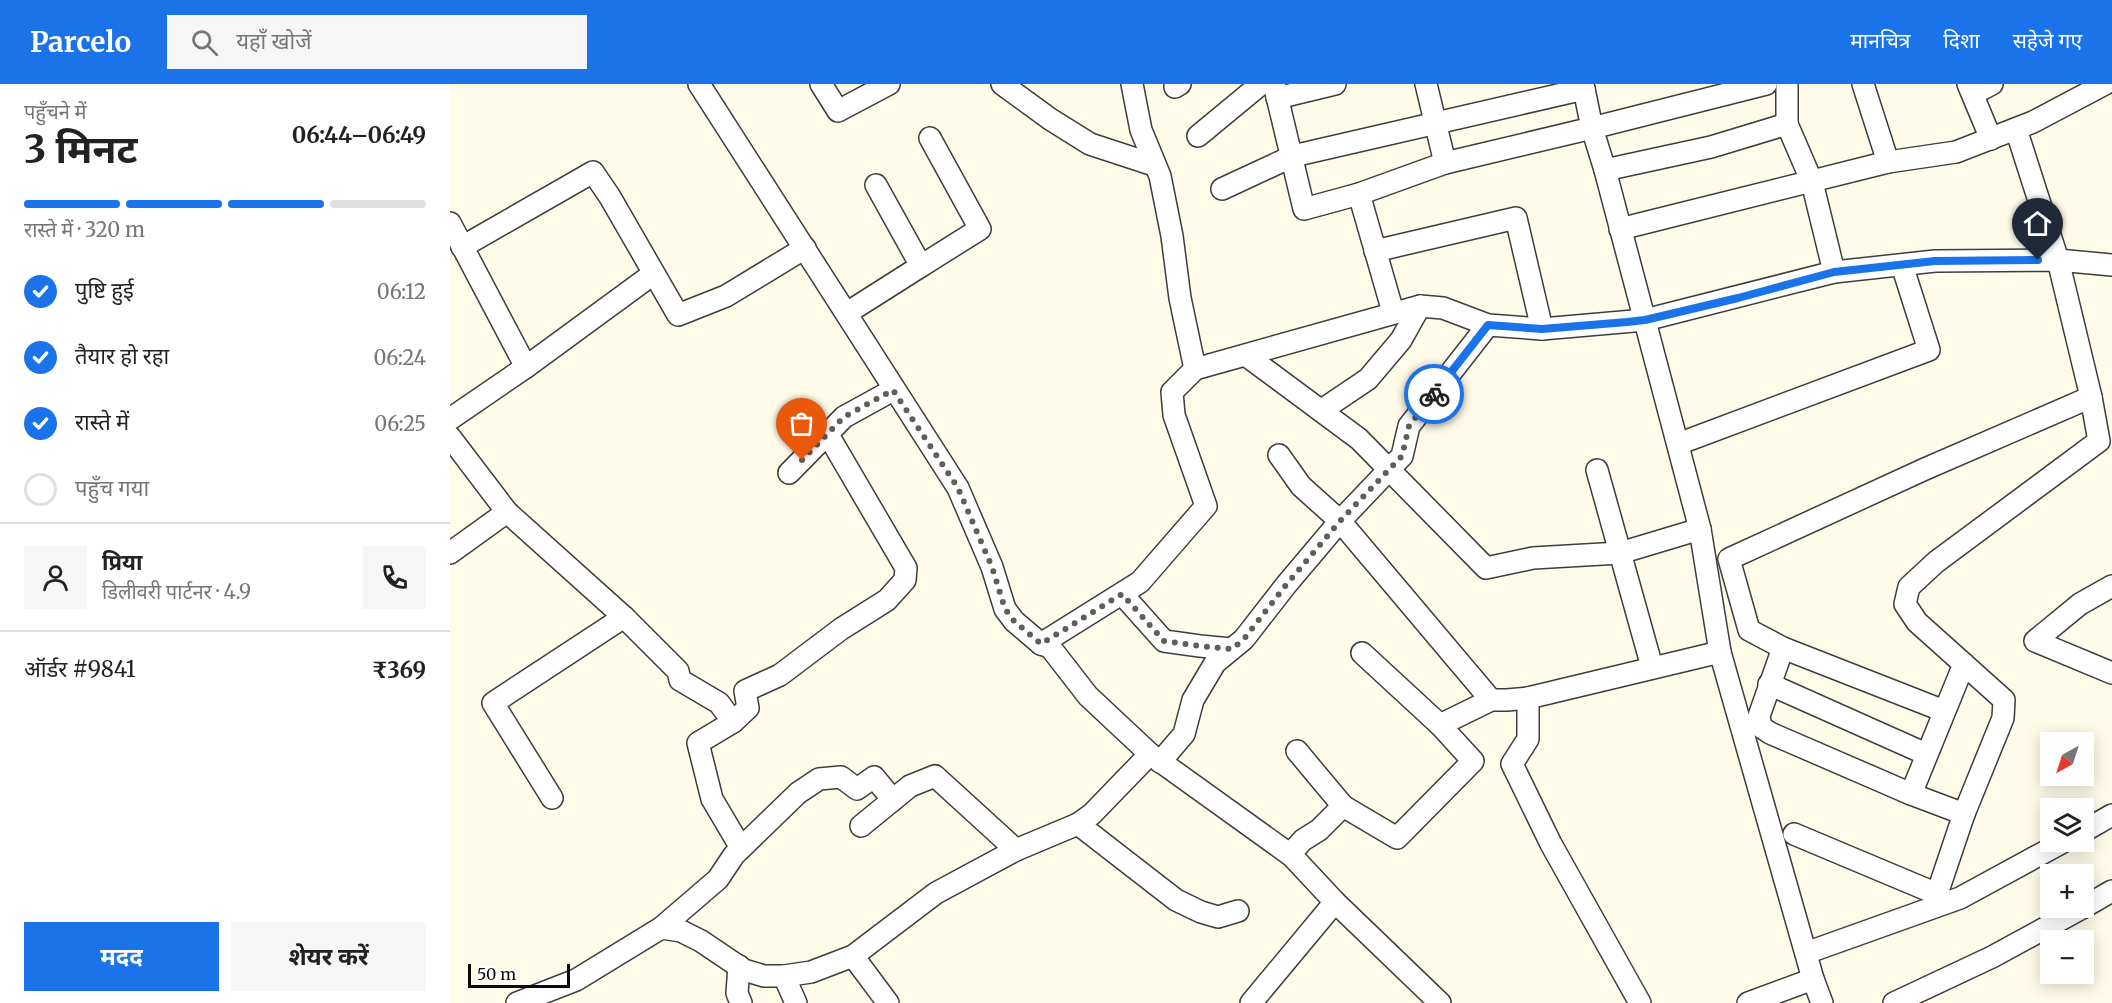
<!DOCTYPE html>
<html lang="hi">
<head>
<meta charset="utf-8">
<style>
	:root { --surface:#fff; --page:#f6f6f6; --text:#222; --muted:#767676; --line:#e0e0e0; --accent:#1a73e8 }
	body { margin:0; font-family:Merriweather,"Noto Sans Devanagari",serif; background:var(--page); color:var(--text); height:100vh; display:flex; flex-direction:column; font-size:22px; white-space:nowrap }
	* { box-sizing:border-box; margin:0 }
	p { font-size:20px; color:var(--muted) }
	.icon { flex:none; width:33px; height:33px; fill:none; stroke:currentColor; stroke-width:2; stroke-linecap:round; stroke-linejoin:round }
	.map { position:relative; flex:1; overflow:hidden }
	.sheet { display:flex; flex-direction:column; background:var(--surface); width:450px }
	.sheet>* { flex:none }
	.needle { width:39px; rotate:219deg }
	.fabs { position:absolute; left:1590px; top:648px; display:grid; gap:12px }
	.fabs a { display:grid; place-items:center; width:54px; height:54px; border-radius:0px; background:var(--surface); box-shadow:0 3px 15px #0003; font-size:30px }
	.scale { position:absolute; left:18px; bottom:15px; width:102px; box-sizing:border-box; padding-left:6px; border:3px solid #0a0a0a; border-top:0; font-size:16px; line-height:21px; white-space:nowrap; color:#0a0a0a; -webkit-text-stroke:4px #fff; paint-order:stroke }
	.pin { position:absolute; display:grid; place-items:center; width:51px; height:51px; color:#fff; margin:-62px -26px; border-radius:50% 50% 50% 0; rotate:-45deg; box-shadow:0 0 6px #0007 }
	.pin .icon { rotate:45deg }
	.courier { position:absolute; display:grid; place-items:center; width:60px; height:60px; margin:-30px; border:4px solid #1a73e8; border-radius:50%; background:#fff; color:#222; box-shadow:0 2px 8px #0007 }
	.headline em { font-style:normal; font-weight:700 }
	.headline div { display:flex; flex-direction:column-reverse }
	.headline { display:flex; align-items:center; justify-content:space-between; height:102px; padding:0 24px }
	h1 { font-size:39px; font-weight:700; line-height:45px }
	.bar { display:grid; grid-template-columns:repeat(4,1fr); gap:9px 6px; align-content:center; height:72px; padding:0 24px }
	.bar i { height:8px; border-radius:4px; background:var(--line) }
	.bar .active { background:var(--accent) }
	.bar p { grid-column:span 4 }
	.line { display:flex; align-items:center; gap:15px; padding:0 24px; border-top:2px solid var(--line) }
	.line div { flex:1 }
	.round { display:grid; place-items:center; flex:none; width:63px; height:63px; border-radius:0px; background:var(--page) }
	ol { padding:0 24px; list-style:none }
	li { display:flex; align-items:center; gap:18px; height:66px }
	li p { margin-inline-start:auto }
	li .icon { padding:6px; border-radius:50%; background:var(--accent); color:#fff; stroke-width:4 }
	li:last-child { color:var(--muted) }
	li i { width:33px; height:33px; border:3px solid var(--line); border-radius:50% }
	.button { display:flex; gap:12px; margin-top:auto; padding:12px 24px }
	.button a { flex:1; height:69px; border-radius:0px; background:var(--accent); color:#fff; font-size:24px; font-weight:700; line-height:69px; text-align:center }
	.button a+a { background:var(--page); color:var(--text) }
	header { display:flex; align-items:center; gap:36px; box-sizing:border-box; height:84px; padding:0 30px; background:var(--accent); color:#fff }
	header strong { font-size:28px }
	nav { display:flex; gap:33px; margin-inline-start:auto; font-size:21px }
	.search { width:420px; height:54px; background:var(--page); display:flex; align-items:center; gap:15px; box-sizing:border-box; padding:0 21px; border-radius:0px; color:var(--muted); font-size:22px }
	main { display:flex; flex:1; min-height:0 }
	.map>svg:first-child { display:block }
</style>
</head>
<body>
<header>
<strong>Parcelo</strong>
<div class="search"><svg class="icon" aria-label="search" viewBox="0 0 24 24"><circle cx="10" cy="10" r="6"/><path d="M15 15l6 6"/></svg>यहाँ खोजें</div>
<nav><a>मानचित्र</a><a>दिशा</a><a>सहेजे गए</a></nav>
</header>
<main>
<section class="sheet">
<div class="headline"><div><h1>3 मिनट</h1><p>पहुँचने में</p></div><em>06:44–06:49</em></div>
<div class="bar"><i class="active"></i><i class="active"></i><i class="active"></i><i></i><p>रास्ते में · 320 m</p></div>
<ol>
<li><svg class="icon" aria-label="check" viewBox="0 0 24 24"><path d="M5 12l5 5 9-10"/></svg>पुष्टि हुई<p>06:12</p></li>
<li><svg class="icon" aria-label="check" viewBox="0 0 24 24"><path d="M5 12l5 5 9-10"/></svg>तैयार हो रहा<p>06:24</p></li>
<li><svg class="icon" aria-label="check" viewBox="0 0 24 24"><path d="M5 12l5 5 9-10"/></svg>रास्ते में<p>06:25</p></li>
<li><i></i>पहुँच गया</li>
</ol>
<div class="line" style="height:108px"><a class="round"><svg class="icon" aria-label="person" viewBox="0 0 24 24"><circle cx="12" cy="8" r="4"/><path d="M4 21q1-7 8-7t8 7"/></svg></a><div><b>प्रिया</b><p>डिलीवरी पार्टनर · 4.9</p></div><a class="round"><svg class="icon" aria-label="phone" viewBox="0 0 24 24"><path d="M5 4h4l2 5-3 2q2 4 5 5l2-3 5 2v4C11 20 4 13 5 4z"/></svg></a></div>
<div class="line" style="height:78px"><div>ऑर्डर #9841</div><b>₹369</b></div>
<div class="button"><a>मदद</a><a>शेयर करें</a></div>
</section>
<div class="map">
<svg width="1662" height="919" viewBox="0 0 1662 919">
	<rect width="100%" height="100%" fill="#fefbe8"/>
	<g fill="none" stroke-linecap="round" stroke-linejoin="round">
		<!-- minor casing -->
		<g stroke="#3d3d3d" stroke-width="24">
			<g id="minor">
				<path d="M 249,0 L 508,404 L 542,483 L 555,525 L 564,537 L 591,560 L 600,563 L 638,612 L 700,670 L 842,772 L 885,818 L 990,919"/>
				<path d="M 371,0 L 388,27 L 439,0"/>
				<path d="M 552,0 L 600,35 L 640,60 L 704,81"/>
				<path d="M 682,0 L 691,46 L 710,92 L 722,152 L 730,214 L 745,285"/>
				<path d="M 824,0 L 854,125 L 909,110 L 995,79 L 1142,44 L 1316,0"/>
				<path d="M 976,0 L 995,79"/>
				<path d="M 1125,0 L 1134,5 L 1142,44 L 1155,86 L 1250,445 L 1270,568 L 1363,895 L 1372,919"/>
				<path d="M 1337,0 L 1337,40 L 1362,98 L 1384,188"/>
				<path d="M 1413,0 L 1438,78"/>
				<path d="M 1518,0 L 1541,55"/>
				<path d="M 725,3 L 730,0"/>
				<path d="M 1523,10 L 1542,0"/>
				<path d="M 827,14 L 885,0"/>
				<path d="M 748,52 L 811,0"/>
				<path d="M 1155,86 L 1261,63 L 1337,40"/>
				<path d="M 772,105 L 843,72 L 1134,5"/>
				<path d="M 909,110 L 943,228"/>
				<path d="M 0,139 L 76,283"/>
				<path d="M 1170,145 L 1438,78 L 1506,68 L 1583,38 L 1655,0"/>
				<path d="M 12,163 L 143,88 L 160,113 L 228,231 L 276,212 L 355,164"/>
				<path d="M 925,167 L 1066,134 L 1092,245"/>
				<path d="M 471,182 L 530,145 L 480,54"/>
				<path d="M 397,229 L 471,182 L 426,101"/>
				<path d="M 797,272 L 909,355 L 1036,484 L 1083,474 L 1170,469 L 1250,445"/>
				<path d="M 872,326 L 918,295 L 951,256 L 970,222"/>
				<path d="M 0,335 L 76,283 L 203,190"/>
				<path d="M 0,353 L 57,428 L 0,469"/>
				<path d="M 1228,360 L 1479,266 L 1452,181"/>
				<path d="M 829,371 L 851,402 L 890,437 L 1041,616"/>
				<path d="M 1147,386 L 1202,583"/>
				<path d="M 339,389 L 394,333 L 443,306"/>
				<path d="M 57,428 L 174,533 L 228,587 L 230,596 L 269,619 L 283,638"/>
				<path d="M 1662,502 L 1630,520 L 1585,557 L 1662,589"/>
				<path d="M 672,510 L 714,557 L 750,562 L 781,565"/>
				<path d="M 591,560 L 690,498 L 756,422 L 724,331 L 722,308 L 745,285 L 970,222 L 993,224 L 1038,241 L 1092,245 L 1195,236 L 1384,188 L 1485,177 L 1608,176 L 1662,181"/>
				<path d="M 1333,564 L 1309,632 L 1311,643 L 1320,649 L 1461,710 L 1514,730"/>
				<path d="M 1319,600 L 1476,670"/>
				<path d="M 1494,627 L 1333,564 L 1299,546 L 1279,475 L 1475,385 L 1641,313 L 1608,176 L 1566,45"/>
				<path d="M 990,641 L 1041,616 L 1057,616 L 1078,614"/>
				<path d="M 847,667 L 893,722"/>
				<path d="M 710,678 L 734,650 L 743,616 L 765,579 L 794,555 L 836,501 L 890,437 L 952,372 L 959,342 L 1038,241"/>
				<path d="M 1461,710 L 1514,580"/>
				<path d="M 102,714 L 43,619 L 174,533"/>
				<path d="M 628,740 L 726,816 L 751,828 L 768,833 L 788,827"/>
				<path d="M 411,742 L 460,702 L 485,692 L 566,766 L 628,740 L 642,730 L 700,670"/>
				<path d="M 1634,747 L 1662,731"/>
				<path d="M 1344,750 L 1487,810 L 1514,730 L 1553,634 L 1554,616 L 1467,538 L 1455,520 L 1459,503 L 1486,478 L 1649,357 L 1641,313"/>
				<path d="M 291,764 L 262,715 L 248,659 L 283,638 L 298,624 L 295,607 L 330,591 L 391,545 L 437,516 L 455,496 L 456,484 L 377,349"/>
				<path d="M 842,772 L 842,768 L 853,756 L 869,746 L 893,722 L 947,754 L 1023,677 L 990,641 L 912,569"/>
				<path d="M 1634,823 L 1662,807"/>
				<path d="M 211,844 L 268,795 L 284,771 L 348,709 L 369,695 L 391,693 L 407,705 L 424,693 L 443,716"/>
				<path d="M 1356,869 L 1510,814 L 1613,758"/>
				<path d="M 403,872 L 438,919"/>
				<path d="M 289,882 L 287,909 L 291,919"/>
				<path d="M 334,892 L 346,919"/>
				<path d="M 67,919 L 126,896 L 211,844 L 231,847 L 251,857 L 294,886 L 314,892 L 334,892 L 361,888 L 403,872 L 486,809 L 566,766"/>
				<path d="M 801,919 L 885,818"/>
				<path d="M 1190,919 L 1101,760 L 1062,680 L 1078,655 L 1078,614 L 1270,568"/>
				<path d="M 1298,919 L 1363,895"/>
				<path d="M 1444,919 L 1542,873 L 1632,824"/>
			</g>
		</g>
		<!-- minor -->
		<use href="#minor" stroke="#fff" stroke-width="21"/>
	</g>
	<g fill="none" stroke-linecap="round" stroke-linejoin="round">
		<!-- done -->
		<path stroke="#5f5e58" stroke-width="6" stroke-dasharray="0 10.8" d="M 352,376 L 394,333 L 443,306 L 508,404 L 542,483 L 555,525 L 564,537 L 591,560 L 672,510 L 714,557 L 750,562 L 782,565 L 794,555 L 836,501 L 890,437 L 952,372 L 959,342 L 984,310"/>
		<!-- route -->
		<path stroke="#1a73e8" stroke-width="8" d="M 984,310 L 1038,241 L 1092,245 L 1177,238 L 1195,236 L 1288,214 L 1384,188 L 1485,177 L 1588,176"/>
	</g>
</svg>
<div class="fabs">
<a><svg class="needle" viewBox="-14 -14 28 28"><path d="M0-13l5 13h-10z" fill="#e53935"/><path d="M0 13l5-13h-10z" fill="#767676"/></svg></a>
<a><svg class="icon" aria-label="layers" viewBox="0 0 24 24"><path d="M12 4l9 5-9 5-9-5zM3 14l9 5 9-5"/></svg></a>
<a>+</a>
<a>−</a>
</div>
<div class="scale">50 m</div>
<div class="pin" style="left:352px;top:376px;background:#ea580c"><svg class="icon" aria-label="bag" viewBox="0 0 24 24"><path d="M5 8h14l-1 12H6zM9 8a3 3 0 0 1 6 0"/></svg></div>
<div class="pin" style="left:1588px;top:176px;background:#1f2937"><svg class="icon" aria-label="home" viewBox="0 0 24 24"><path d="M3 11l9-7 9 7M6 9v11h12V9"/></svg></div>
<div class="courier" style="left:984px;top:310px"><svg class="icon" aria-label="bike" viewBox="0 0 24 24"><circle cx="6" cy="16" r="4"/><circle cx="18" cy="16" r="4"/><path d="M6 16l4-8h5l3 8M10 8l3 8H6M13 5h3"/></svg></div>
</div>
</main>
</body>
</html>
